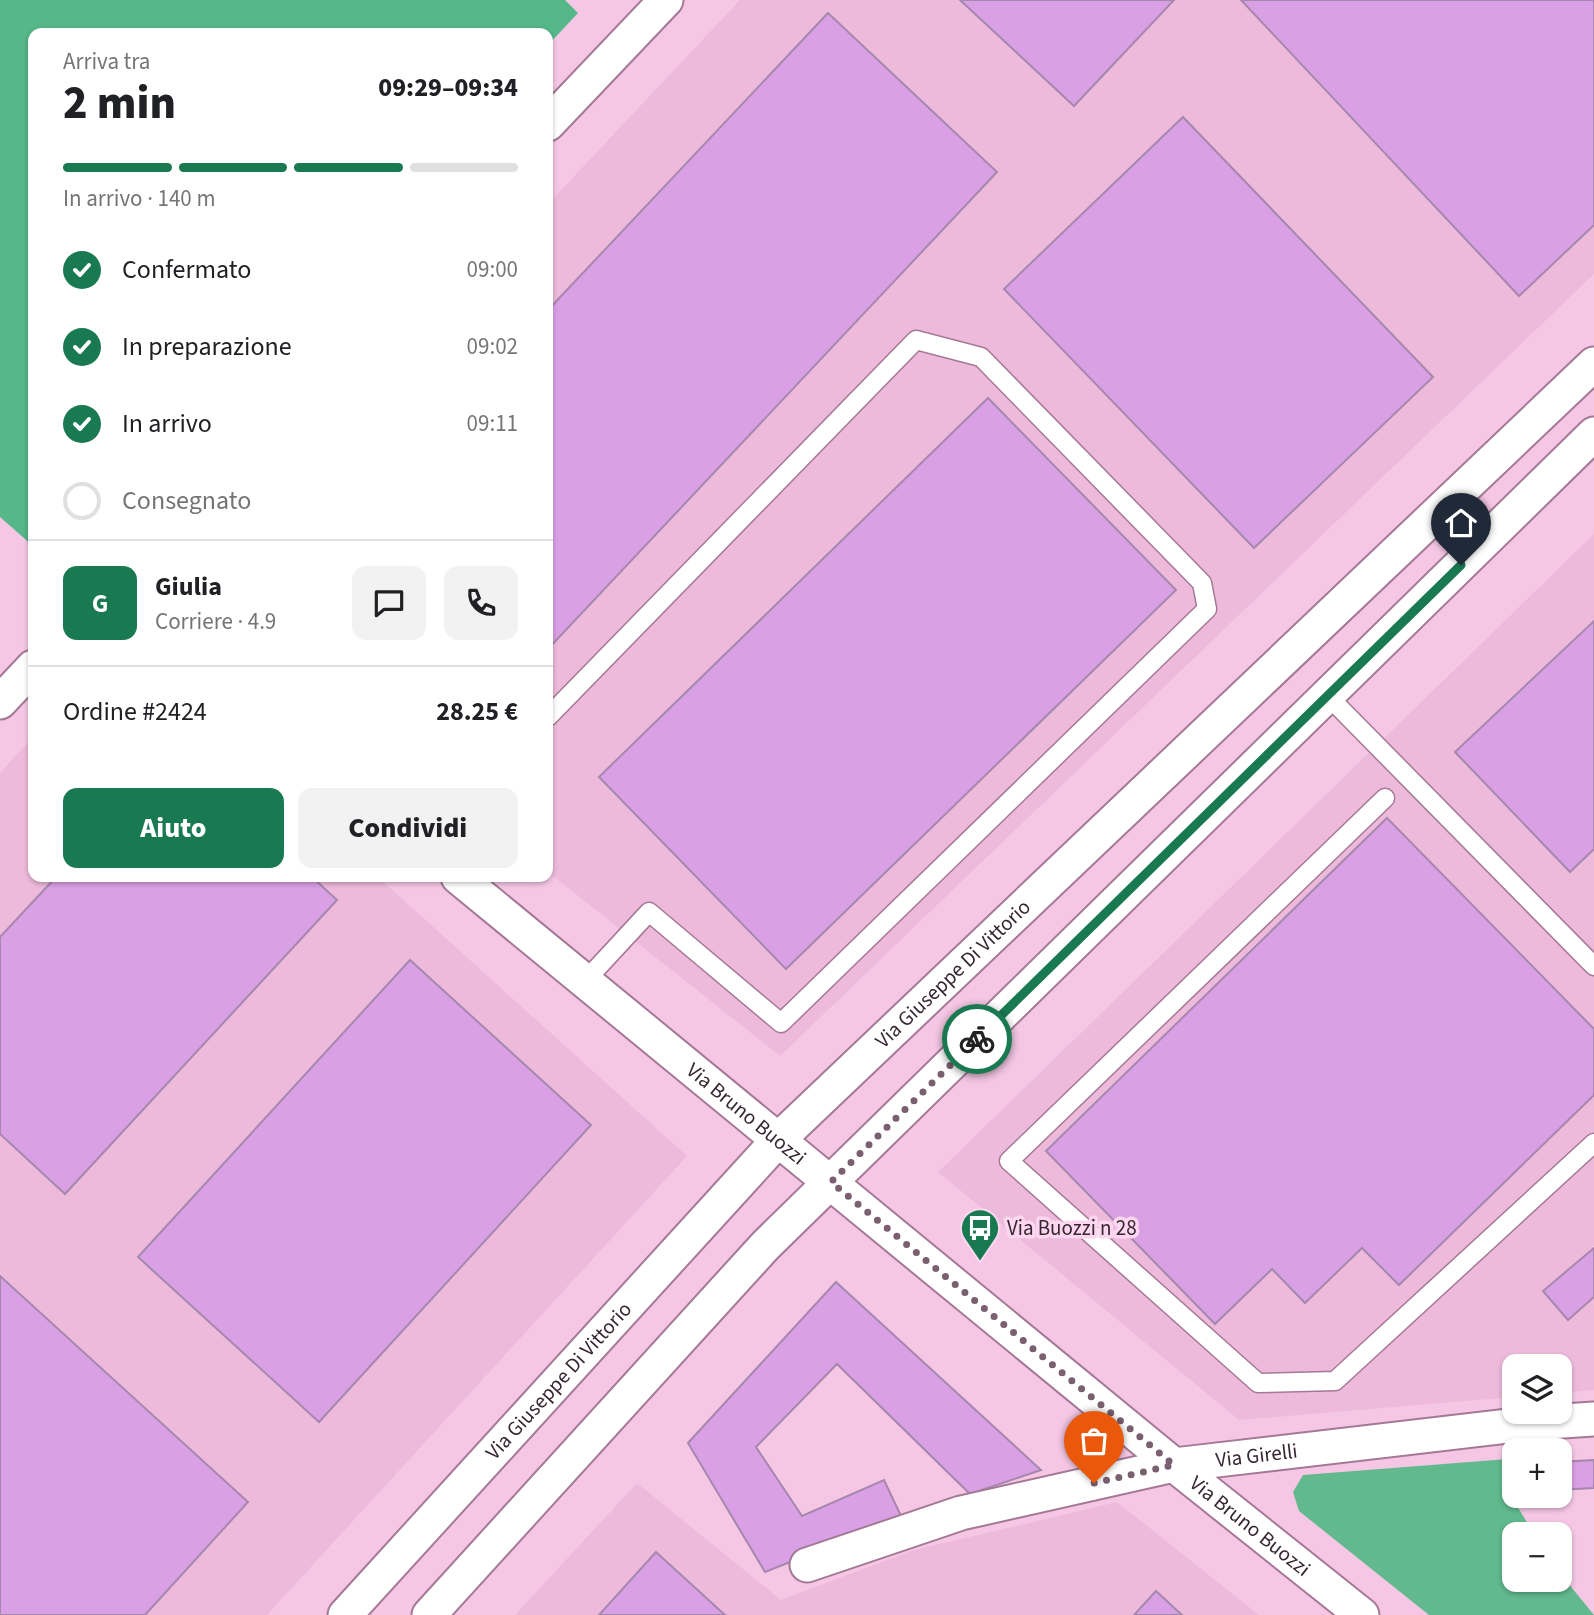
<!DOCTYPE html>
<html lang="it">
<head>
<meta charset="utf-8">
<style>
	:root { --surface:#fff; --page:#f2f2f2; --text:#202124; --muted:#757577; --line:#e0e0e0; --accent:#197a52 }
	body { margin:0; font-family:"Source Sans 3",sans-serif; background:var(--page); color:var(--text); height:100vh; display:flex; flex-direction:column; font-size:26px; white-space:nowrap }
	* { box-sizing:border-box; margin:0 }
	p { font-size:23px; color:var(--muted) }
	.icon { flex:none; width:38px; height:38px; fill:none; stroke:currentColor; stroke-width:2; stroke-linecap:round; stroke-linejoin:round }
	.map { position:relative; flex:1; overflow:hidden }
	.side { position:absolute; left:28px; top:28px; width:525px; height:854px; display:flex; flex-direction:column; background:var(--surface); border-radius:14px; box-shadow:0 2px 5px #0004 }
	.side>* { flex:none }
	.tools { position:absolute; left:1502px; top:1354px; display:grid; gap:14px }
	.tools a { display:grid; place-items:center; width:70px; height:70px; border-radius:14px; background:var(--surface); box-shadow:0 2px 5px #0004; font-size:35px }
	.pin { position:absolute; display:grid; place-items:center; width:60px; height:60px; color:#fff; margin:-72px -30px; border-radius:50% 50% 50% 0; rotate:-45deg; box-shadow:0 0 7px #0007 }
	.pin .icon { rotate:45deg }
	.courier { position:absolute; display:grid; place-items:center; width:70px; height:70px; margin:-35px; border:5px solid #197a52; border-radius:50%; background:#fff; color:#222; box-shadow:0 2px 9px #0007 }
	.head em { font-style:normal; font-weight:800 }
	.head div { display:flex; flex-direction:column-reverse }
	.head { display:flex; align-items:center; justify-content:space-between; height:119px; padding:0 35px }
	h1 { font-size:46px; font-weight:800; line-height:52px }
	.bar { display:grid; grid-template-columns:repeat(4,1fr); gap:10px 7px; align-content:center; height:84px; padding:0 35px }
	.bar i { height:9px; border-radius:5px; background:var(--line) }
	.bar .active { background:var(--accent) }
	.bar p { grid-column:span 4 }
	.line { display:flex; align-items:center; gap:18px; padding:0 35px; border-top:2px solid var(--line) }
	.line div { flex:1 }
	.round { display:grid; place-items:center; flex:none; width:74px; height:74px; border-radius:14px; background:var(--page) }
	ol { padding:0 35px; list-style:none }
	li { display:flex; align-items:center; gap:21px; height:77px }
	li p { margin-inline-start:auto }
	li .icon { padding:7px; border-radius:50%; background:var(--accent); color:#fff; stroke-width:4 }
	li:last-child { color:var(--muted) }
	li i { width:38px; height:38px; border:4px solid var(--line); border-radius:50% }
	.action { display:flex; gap:14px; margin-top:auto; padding:14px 35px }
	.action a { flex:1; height:80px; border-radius:14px; background:var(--accent); color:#fff; font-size:28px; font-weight:800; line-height:80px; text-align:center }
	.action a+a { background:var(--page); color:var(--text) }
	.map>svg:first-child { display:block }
</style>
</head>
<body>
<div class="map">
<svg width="1594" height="1615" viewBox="0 0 1594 1615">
	<rect width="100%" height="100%" fill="#f5c7e4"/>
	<!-- built -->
	<g fill="#eebadc">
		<path d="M 740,0 L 1594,0 L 1594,274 L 780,1056 L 548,872 L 548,204 Z"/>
		<path d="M 1594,534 L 1594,1390 L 1559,1393 L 1559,1367 L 1514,1367 L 1514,1397 L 1239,1420 L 938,1172 Z"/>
		<path d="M 33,737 L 33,877 L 378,877 L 687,1156 L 267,1615 L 0,1615 L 0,773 Z"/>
		<path d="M 637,1483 L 781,1600 L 914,1550 L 1117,1502 L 1259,1615 L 515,1615 Z"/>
	</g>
	<!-- green -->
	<path fill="#61b98d" d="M 1508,1459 L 1510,1495 L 1535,1535 L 1514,1535 L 1514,1580 L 1559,1580 L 1559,1572 L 1594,1615 L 1429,1615 L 1299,1511 L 1293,1492 L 1303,1475 Z"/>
	<!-- forest -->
	<path fill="#56b788" d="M 0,0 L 565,0 L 578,13 L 548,45 L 548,33 L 33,33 L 33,546 L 0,517 Z"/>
	<!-- building -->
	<g fill="#daa0e6" stroke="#a687ad" stroke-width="2">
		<path d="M 960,0 L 1174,0 L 1074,106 Z"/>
		<path d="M 1241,0 L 1594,0 L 1594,225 L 1519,296 Z"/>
		<path d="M 828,13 L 997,172 L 548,649 L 548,310 Z"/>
		<path d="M 1183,117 L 1433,377 L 1254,548 L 1004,289 Z"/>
		<path d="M 988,398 L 1176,590 L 786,969 L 599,777 Z"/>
		<path d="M 1594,621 L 1594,849 L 1570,872 L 1455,752 Z"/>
		<path d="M 1387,818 L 1594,1029 L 1594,1095 L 1399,1285 L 1362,1248 L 1305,1303 L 1272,1269 L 1215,1324 L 1046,1151 Z"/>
		<path d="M 56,877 L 312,877 L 337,900 L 65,1194 L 0,1134 L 0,937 Z"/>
		<path d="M 410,960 L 591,1125 L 319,1422 L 138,1257 Z"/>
		<path d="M 1594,1248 L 1594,1297 L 1568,1320 L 1543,1291 Z"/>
		<path d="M 0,1276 L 248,1502 L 145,1615 L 0,1615 Z"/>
		<path d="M 836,1282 L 1041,1470 L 970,1494 L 837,1364 L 756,1447 L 802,1516 L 884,1480 L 902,1518 L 765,1572 L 688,1443 Z"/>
		<path d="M 1594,1460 L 1594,1488 L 1559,1490 L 1559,1462 Z"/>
		<path d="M 656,1552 L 725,1615 L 599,1615 Z"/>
		<path d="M 1156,1591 L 1182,1615 L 1134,1615 Z"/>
	</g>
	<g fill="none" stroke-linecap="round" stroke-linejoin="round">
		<!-- lane casing -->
		<g stroke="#a47995" stroke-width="21">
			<g id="lane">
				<path d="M 1327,695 L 1594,966"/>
				<path d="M 548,717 L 916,340 L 981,357 L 1202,583 L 1207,609 L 781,1023 L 649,912 L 586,980"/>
				<path d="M 1385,798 L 1009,1161 L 1258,1383 L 1335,1381 L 1594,1143"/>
			</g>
		</g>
		<!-- street casing -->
		<g stroke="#a47995" stroke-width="37">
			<g id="street">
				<path d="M 548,124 L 666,0"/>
				<path d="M 0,702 L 33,667"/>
				<path id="s1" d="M 458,877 L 1174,1465 L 1362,1615"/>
				<path id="s2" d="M 807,1565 L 961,1513 L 1174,1465 L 1533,1423 L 1594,1419"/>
				<path id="s3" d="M 345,1615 L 779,1139 L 1594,364"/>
				<path d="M 429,1615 L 765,1246 L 1594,434"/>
			</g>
		</g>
		<!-- lane -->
		<use href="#lane" stroke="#fff" stroke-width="18"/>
		<!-- street -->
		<use href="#street" stroke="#fff" stroke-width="33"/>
	</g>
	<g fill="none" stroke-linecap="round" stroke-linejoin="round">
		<!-- done -->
		<path stroke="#7a5f70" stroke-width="7" stroke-dasharray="0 12.6" d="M 977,1039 L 831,1182 L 1174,1465 L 1094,1483"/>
		<!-- route -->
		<path stroke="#197a52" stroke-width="9" d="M 977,1039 L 1461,565"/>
	</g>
	<!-- icons -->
	<defs>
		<g id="bus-pin" transform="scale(2.0125)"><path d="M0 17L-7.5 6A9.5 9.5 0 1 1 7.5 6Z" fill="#197a52" stroke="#fdd7ef"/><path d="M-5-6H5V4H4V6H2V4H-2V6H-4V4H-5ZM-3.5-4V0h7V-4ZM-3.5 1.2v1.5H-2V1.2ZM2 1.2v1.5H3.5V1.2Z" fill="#fff"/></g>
	</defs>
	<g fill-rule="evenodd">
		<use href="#bus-pin" x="980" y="1228"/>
	</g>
	<g text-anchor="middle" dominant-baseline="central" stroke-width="7" stroke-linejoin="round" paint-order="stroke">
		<!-- street labels -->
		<g font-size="21" fill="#382732" stroke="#fdd7ef">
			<text stroke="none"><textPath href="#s3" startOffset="884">Via Giuseppe Di Vittorio</textPath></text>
			<text stroke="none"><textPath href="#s1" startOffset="373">Via Bruno Buozzi</textPath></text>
			<text stroke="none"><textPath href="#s3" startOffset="317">Via Giuseppe Di Vittorio</textPath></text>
			<text stroke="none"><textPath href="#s2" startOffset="464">Via Girelli</textPath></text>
			<text stroke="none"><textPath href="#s1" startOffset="1024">Via Bruno Buozzi</textPath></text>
		</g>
		<!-- poi labels -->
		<g font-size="21" fill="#382732" stroke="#fdd7ef" text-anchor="start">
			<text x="1007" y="1228">Via Buozzi n 28</text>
		</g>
	</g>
</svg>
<div class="tools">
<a><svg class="icon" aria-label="layers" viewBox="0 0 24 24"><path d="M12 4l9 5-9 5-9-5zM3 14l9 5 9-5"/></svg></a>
<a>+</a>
<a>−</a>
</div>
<div class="pin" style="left:1094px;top:1483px;background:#ea580c"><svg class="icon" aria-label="bag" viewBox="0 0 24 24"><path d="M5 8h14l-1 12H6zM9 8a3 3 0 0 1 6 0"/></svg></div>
<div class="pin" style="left:1461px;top:565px;background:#1f2937"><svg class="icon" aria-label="home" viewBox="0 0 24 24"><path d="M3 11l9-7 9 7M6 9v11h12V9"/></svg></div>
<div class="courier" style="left:977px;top:1039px"><svg class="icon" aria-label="bike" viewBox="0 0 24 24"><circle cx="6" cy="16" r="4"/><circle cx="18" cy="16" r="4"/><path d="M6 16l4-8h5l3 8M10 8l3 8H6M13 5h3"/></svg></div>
<section class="side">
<div class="head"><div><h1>2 min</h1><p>Arriva tra</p></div><em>09:29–09:34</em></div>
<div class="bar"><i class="active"></i><i class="active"></i><i class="active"></i><i></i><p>In arrivo · 140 m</p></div>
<ol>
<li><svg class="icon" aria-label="check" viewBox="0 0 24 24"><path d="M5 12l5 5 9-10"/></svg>Confermato<p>09:00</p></li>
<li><svg class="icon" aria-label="check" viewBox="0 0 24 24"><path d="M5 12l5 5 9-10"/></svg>In preparazione<p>09:02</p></li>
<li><svg class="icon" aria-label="check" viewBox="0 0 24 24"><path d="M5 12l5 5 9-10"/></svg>In arrivo<p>09:11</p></li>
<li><i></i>Consegnato</li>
</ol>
<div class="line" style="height:126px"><b class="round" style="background:var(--accent);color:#fff">G</b><div><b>Giulia</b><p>Corriere · 4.9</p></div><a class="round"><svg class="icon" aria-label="chat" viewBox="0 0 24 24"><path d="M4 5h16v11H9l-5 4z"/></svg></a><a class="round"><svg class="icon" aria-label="phone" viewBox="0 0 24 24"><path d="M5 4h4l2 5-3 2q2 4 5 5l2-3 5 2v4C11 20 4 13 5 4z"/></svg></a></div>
<div class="line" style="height:91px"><div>Ordine #2424</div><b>28.25 €</b></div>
<div class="action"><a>Aiuto</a><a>Condividi</a></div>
</section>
</div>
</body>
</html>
